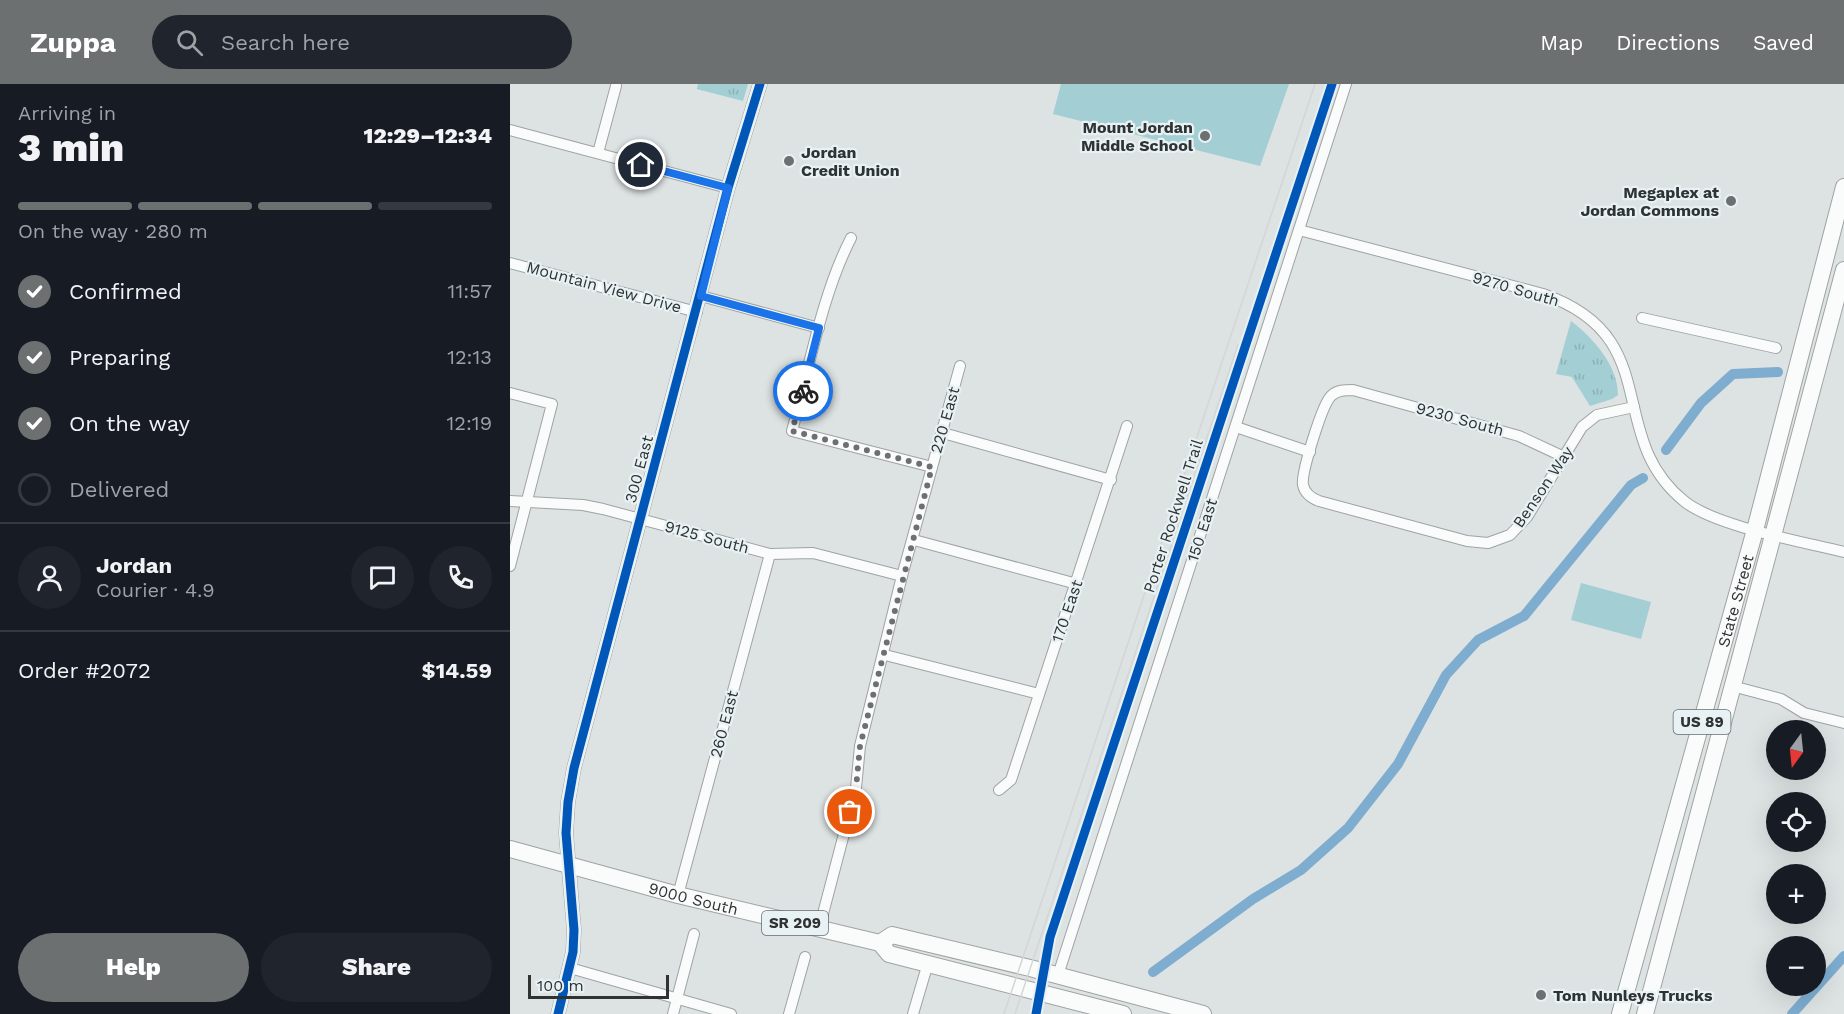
<!DOCTYPE html>
<html lang="en">
<head>
<meta charset="utf-8">
<style>
	:root { --surface:#171b24; --page:#20242c; --text:#f1f3f6; --muted:#9ea1a6; --line:#363941; --accent:#6c7071 }
	body { margin:0; font-family:"Work Sans",sans-serif; background:var(--page); color:var(--text); height:100vh; display:flex; flex-direction:column; font-size:22px; white-space:nowrap }
	* { box-sizing:border-box; margin:0 }
	p { font-size:20px; color:var(--muted) }
	.icon { flex:none; width:33px; height:33px; fill:none; stroke:currentColor; stroke-width:2; stroke-linecap:round; stroke-linejoin:round }
	.map { position:relative; flex:1; overflow:hidden }
	.side { display:flex; flex-direction:column; background:var(--surface); width:510px }
	.side>* { flex:none }
	.needle { width:39px; rotate:195deg }
	.controls { position:absolute; left:1256px; top:636px; display:grid; gap:12px }
	.controls a { display:grid; place-items:center; width:60px; height:60px; border-radius:50%; background:var(--surface); box-shadow:0 6px 24px #0002; font-size:30px }
	.scale { position:absolute; left:18px; bottom:15px; width:141px; box-sizing:border-box; padding-left:6px; border:3px solid #2f3333; border-top:0; font-size:16px; line-height:21px; white-space:nowrap; color:#2f3333; -webkit-text-stroke:4px #e8f1f3; paint-order:stroke }
	.pin { position:absolute; display:grid; place-items:center; width:51px; height:51px; color:#fff; margin:-26px; border:3px solid #fff; border-radius:50%; box-shadow:0 2px 6px #0007 }
	.courier { position:absolute; display:grid; place-items:center; width:60px; height:60px; margin:-30px; border:4px solid #1a73e8; border-radius:50%; background:#fff; color:#222; box-shadow:0 2px 8px #0007 }
	.overview em { font-style:normal; font-weight:800 }
	.overview div { display:flex; flex-direction:column-reverse }
	.overview { display:flex; align-items:center; justify-content:space-between; height:102px; padding:0 18px }
	h1 { font-size:39px; font-weight:800; line-height:45px }
	.bar { display:grid; grid-template-columns:repeat(4,1fr); gap:9px 6px; align-content:center; height:72px; padding:0 18px }
	.bar i { height:8px; border-radius:4px; background:var(--line) }
	.bar .current { background:var(--accent) }
	.bar p { grid-column:span 4 }
	.line { display:flex; align-items:center; gap:15px; padding:0 18px; border-top:2px solid var(--line) }
	.line div { flex:1 }
	.round { display:grid; place-items:center; flex:none; width:63px; height:63px; border-radius:32px; background:var(--page) }
	ol { padding:0 18px; list-style:none }
	li { display:flex; align-items:center; gap:18px; height:66px }
	li p { margin-inline-start:auto }
	li .icon { padding:6px; border-radius:50%; background:var(--accent); color:#fff; stroke-width:4 }
	li:last-child { color:var(--muted) }
	li i { width:33px; height:33px; border:3px solid var(--line); border-radius:50% }
	.primary-button { display:flex; gap:12px; margin-top:auto; padding:12px 18px }
	.primary-button a { flex:1; height:69px; border-radius:36px; background:var(--accent); color:#fff; font-size:24px; font-weight:800; line-height:69px; text-align:center }
	.primary-button a+a { background:var(--page); color:var(--text) }
	header { display:flex; align-items:center; gap:36px; box-sizing:border-box; height:84px; padding:0 30px; background:var(--accent); color:#fff }
	header strong { font-size:28px }
	nav { display:flex; gap:33px; margin-inline-start:auto; font-size:21px }
	.search { width:420px; height:54px; background:var(--page); display:flex; align-items:center; gap:15px; box-sizing:border-box; padding:0 21px; border-radius:33px; color:var(--muted); font-size:22px }
	main { display:flex; flex:1; min-height:0 }
	.map>svg:first-child { display:block }
</style>
</head>
<body>
<header>
<strong>Zuppa</strong>
<div class="search"><svg class="icon" aria-label="search" viewBox="0 0 24 24"><circle cx="10" cy="10" r="6"/><path d="M15 15l6 6"/></svg>Search here</div>
<nav><a>Map</a><a>Directions</a><a>Saved</a></nav>
</header>
<main>
<section class="side">
<div class="overview"><div><h1>3 min</h1><p>Arriving in</p></div><em>12:29–12:34</em></div>
<div class="bar"><i class="current"></i><i class="current"></i><i class="current"></i><i></i><p>On the way · 280 m</p></div>
<ol>
<li><svg class="icon" aria-label="check" viewBox="0 0 24 24"><path d="M5 12l5 5 9-10"/></svg>Confirmed<p>11:57</p></li>
<li><svg class="icon" aria-label="check" viewBox="0 0 24 24"><path d="M5 12l5 5 9-10"/></svg>Preparing<p>12:13</p></li>
<li><svg class="icon" aria-label="check" viewBox="0 0 24 24"><path d="M5 12l5 5 9-10"/></svg>On the way<p>12:19</p></li>
<li><i></i>Delivered</li>
</ol>
<div class="line" style="height:108px"><a class="round"><svg class="icon" aria-label="person" viewBox="0 0 24 24"><circle cx="12" cy="8" r="4"/><path d="M4 21q1-7 8-7t8 7"/></svg></a><div><b>Jordan</b><p>Courier · 4.9</p></div><a class="round"><svg class="icon" aria-label="chat" viewBox="0 0 24 24"><path d="M4 5h16v11H9l-5 4z"/></svg></a><a class="round"><svg class="icon" aria-label="phone" viewBox="0 0 24 24"><path d="M5 4h4l2 5-3 2q2 4 5 5l2-3 5 2v4C11 20 4 13 5 4z"/></svg></a></div>
<div class="line" style="height:78px"><div>Order #2072</div><b>$14.59</b></div>
<div class="primary-button"><a>Help</a><a>Share</a></div>
</section>
<div class="map">
<svg width="1334" height="930" viewBox="0 0 1334 930">
	<defs>
		<pattern id="grass-tufts" width="24" height="20" patternUnits="userSpaceOnUse" patternTransform="scale(1.5)"><rect width="24" height="20" fill="#a2ced4"/><path d="M3 7l-1-3M5 7V3M7 7l1-3M15 17l-1-3M17 17v-4M19 17l1-3" fill="none" stroke="#8cb1b6"/></pattern>
	</defs>
	<rect width="100%" height="100%" fill="#dde2e3"/>
	<!-- grass -->
	<g fill="url(#grass-tufts)">
		<path d="M 188,0 L 238,0 L 233,17 L 187,5 Z"/>
		<path d="M 1061,237 C 1083,254 1108,281 1108,311 L 1102,315 L 1080,322 L 1062,293 L 1046,290 Z"/>
	</g>
	<!-- pitch -->
	<g fill="#a2ced4">
		<path d="M 551,0 L 779,0 L 750,82 L 543,30 Z"/>
		<path d="M 1071,499 L 1141,518 L 1131,555 L 1061,536 Z"/>
	</g>
	<g fill="none" stroke-linecap="round" stroke-linejoin="round">
		<!-- canal -->
		<g stroke="#7eadd0" stroke-width="10">
			<path d="M 1156,366 L 1191,319 L 1223,290 L 1268,288"/>
			<path d="M 643,888 L 743,815 L 791,786 L 838,744 L 888,680 L 936,591 L 968,556 L 1014,532 L 1121,401 L 1133,394"/>
			<path d="M 1282,930 L 1334,872"/>
		</g>
		<!-- minor casing -->
		<g stroke="#9fa3a4" stroke-width="12">
			<g id="minor">
				<path d="M 0,46 L 218,104"/>
				<path d="M 88,69 L 106,2"/>
				<path d="M 789,146 L 1033,210 C 1157,253 1093,351 1174,417 C 1204,442 1294,458 1334,468"/>
				<path d="M 341,154 C 312,210 299,285 282,347 L 422,383"/>
				<path d="M 0,179 L 187,228"/>
				<path d="M 191,212 L 309,244"/>
				<path d="M 1132,234 L 1266,264"/>
				<path d="M 0,309 L 42,320 L 0,482"/>
				<path d="M 726,343 L 800,368"/>
				<path d="M 433,349 L 601,396"/>
				<path d="M 1054,373 L 1009,352 L 843,306 C 835,306 827,306 821,312 C 812,321 791,389 793,401 C 795,410 801,414 809,417 L 957,457 L 978,459 L 1000,451 L 1017,433 L 1072,343 L 1087,331 L 1124,323"/>
				<path d="M 0,417 L 73,421 L 93,425 L 260,470 L 303,469 L 392,492"/>
				<path d="M 404,456 L 567,500"/>
				<path d="M 375,571 L 529,610"/>
				<path d="M 1222,602 L 1271,615 L 1294,629 L 1334,639"/>
				<path d="M 489,706 L 501,696 L 617,342"/>
				<path d="M 168,811 L 260,470"/>
				<path d="M 309,845 L 346,704 L 350,662 L 392,492 L 450,282"/>
				<path d="M 60,884 L 221,930"/>
				<path d="M 548,891 L 836,0"/>
				<path d="M 163,930 L 184,850"/>
				<path d="M 279,930 L 295,873"/>
				<path d="M 403,930 L 418,879"/>
			</g>
		</g>
		<!-- tertiary casing -->
		<g stroke="#9fa3a4" stroke-width="15">
			<path id="tertiary" d="M 48,930 L 63,868 L 64,846 L 56,749 L 58,718 L 64,684 L 218,104 L 250,0"/>
		</g>
		<!-- primary casing -->
		<g stroke="#9fa3a4" stroke-width="18">
			<g id="primary">
				<path id="s1" d="M 0,765 L 168,811 L 370,859 L 379,870 L 613,930"/>
				<path d="M 370,859 L 382,851 L 520,884 L 693,930"/>
				<path id="s2" d="M 1110,930 L 1245,446 L 1334,103"/>
				<path d="M 1135,930 L 1334,186"/>
			</g>
		</g>
		<!-- minor -->
		<use href="#minor" stroke="#fafbfb" stroke-width="10"/>
		<!-- tertiary -->
		<use href="#tertiary" stroke="#fafbfb" stroke-width="14"/>
		<!-- primary -->
		<use href="#primary" stroke="#fafbfb" stroke-width="16"/>
		<!-- tram -->
		<g stroke="#d4d5d6" stroke-width="1.5">
			<path d="M 494,930 L 805,0"/>
			<path d="M 505,930 L 728,261"/>
		</g>
		<!-- cycleway casing -->
		<g stroke="#e8f1f3" stroke-width="13">
			<g id="cycleway">
				<path d="M 48,930 L 63,868 L 64,846 L 56,749 L 58,718 L 64,684 L 218,104 L 250,0"/>
				<path d="M 526,930 L 540,853 L 822,0"/>
			</g>
		</g>
		<!-- cycleway -->
		<use href="#cycleway" stroke="#0057b8" stroke-width="9"/>
	</g>
	<g fill="none" stroke-linecap="round" stroke-linejoin="round">
		<!-- done -->
		<path stroke="#6c7071" stroke-width="6" stroke-dasharray="0 10.8" d="M 293,307 L 282,347 L 422,383 L 350,662 L 346,704 L 340,728"/>
		<!-- route -->
		<path stroke="#1a73e8" stroke-width="8" d="M 131,81 L 218,104 L 191,212 L 309,244 L 293,307"/>
	</g>
	<!-- markers -->
	<g fill="#6c7071" stroke="#e8f1f3" stroke-width="2">
		<circle cx="695" cy="52" r="6"/>
		<circle cx="279" cy="77" r="6"/>
		<circle cx="1221" cy="117" r="6"/>
		<circle cx="1031" cy="911" r="6"/>
	</g>
	<g text-anchor="middle" dominant-baseline="central" stroke-width="4.5" stroke-linejoin="round" paint-order="stroke">
		<!-- shield labels -->
		<g fill="#e8f1f3" stroke="#666c6d" stroke-width="1.5">
			<rect x="1163.5" y="626" width="57" height="24" rx="4.5"/>
			<rect x="252" y="827" width="66" height="24" rx="4.5"/>
		</g>
		<g font-size="15" font-weight="bold" fill="#2f3333">
			<text x="1192" y="638">US 89</text>
			<text x="285" y="839">SR 209</text>
		</g>
		<!-- poi labels -->
		<g font-size="16" font-weight="bold" fill="#2f3333" stroke="#e8f1f3" text-anchor="end">
			<text x="683" y="43">Mount Jordan<tspan x="683" dy="18">Middle School</tspan></text>
			<text x="291" y="68" text-anchor="start">Jordan<tspan x="291" dy="18">Credit Union</tspan></text>
			<text x="1209" y="108">Megaplex at<tspan x="1209" dy="18">Jordan Commons</tspan></text>
			<text x="1043" y="911" text-anchor="start">Tom Nunleys Trucks</text>
		</g>
		<!-- street labels -->
		<g font-size="16" fill="#2f3333" stroke="#e8f1f3">
			<text transform="translate(94 203) rotate(15)">Mountain View Drive</text>
			<text transform="translate(1006 205) rotate(16)">9270 South</text>
			<text transform="translate(950 335) rotate(15)">9230 South</text>
			<text transform="translate(435 336) rotate(-74)">220 East</text>
			<text transform="translate(129 385) rotate(-75)">300 East</text>
			<text transform="translate(1033 403) rotate(-56)">Benson Way</text>
			<text transform="translate(663 432) rotate(-72)">Porter Rockwell Trail</text>
			<text transform="translate(692 446) rotate(-72)">150 East</text>
			<text transform="translate(197 453) rotate(15)">9125 South</text>
			<text stroke="none"><textPath href="#s2" startOffset="429">State Street</textPath></text>
			<text transform="translate(557 527) rotate(-71)">170 East</text>
			<text transform="translate(214 640) rotate(-75)">260 East</text>
			<text stroke="none"><textPath href="#s1" startOffset="190">9000 South</textPath></text>
		</g>
	</g>
</svg>
<div class="controls">
<a><svg class="needle" viewBox="-14 -14 28 28"><path d="M0-13l5 13h-10z" fill="#e53935"/><path d="M0 13l5-13h-10z" fill="#9ea1a6"/></svg></a>
<a><svg class="icon" aria-label="locate" viewBox="0 0 24 24"><circle cx="12" cy="12" r="6"/><path d="M12 2v4M12 18v4M2 12h4M18 12h4"/></svg></a>
<a>+</a>
<a>−</a>
</div>
<div class="scale">100 m</div>
<div class="pin" style="left:340px;top:728px;background:#ea580c"><svg class="icon" aria-label="bag" viewBox="0 0 24 24"><path d="M5 8h14l-1 12H6zM9 8a3 3 0 0 1 6 0"/></svg></div>
<div class="pin" style="left:131px;top:81px;background:#1f2937"><svg class="icon" aria-label="home" viewBox="0 0 24 24"><path d="M3 11l9-7 9 7M6 9v11h12V9"/></svg></div>
<div class="courier" style="left:293px;top:307px"><svg class="icon" aria-label="bike" viewBox="0 0 24 24"><circle cx="6" cy="16" r="4"/><circle cx="18" cy="16" r="4"/><path d="M6 16l4-8h5l3 8M10 8l3 8H6M13 5h3"/></svg></div>
</div>
</main>
</body>
</html>
